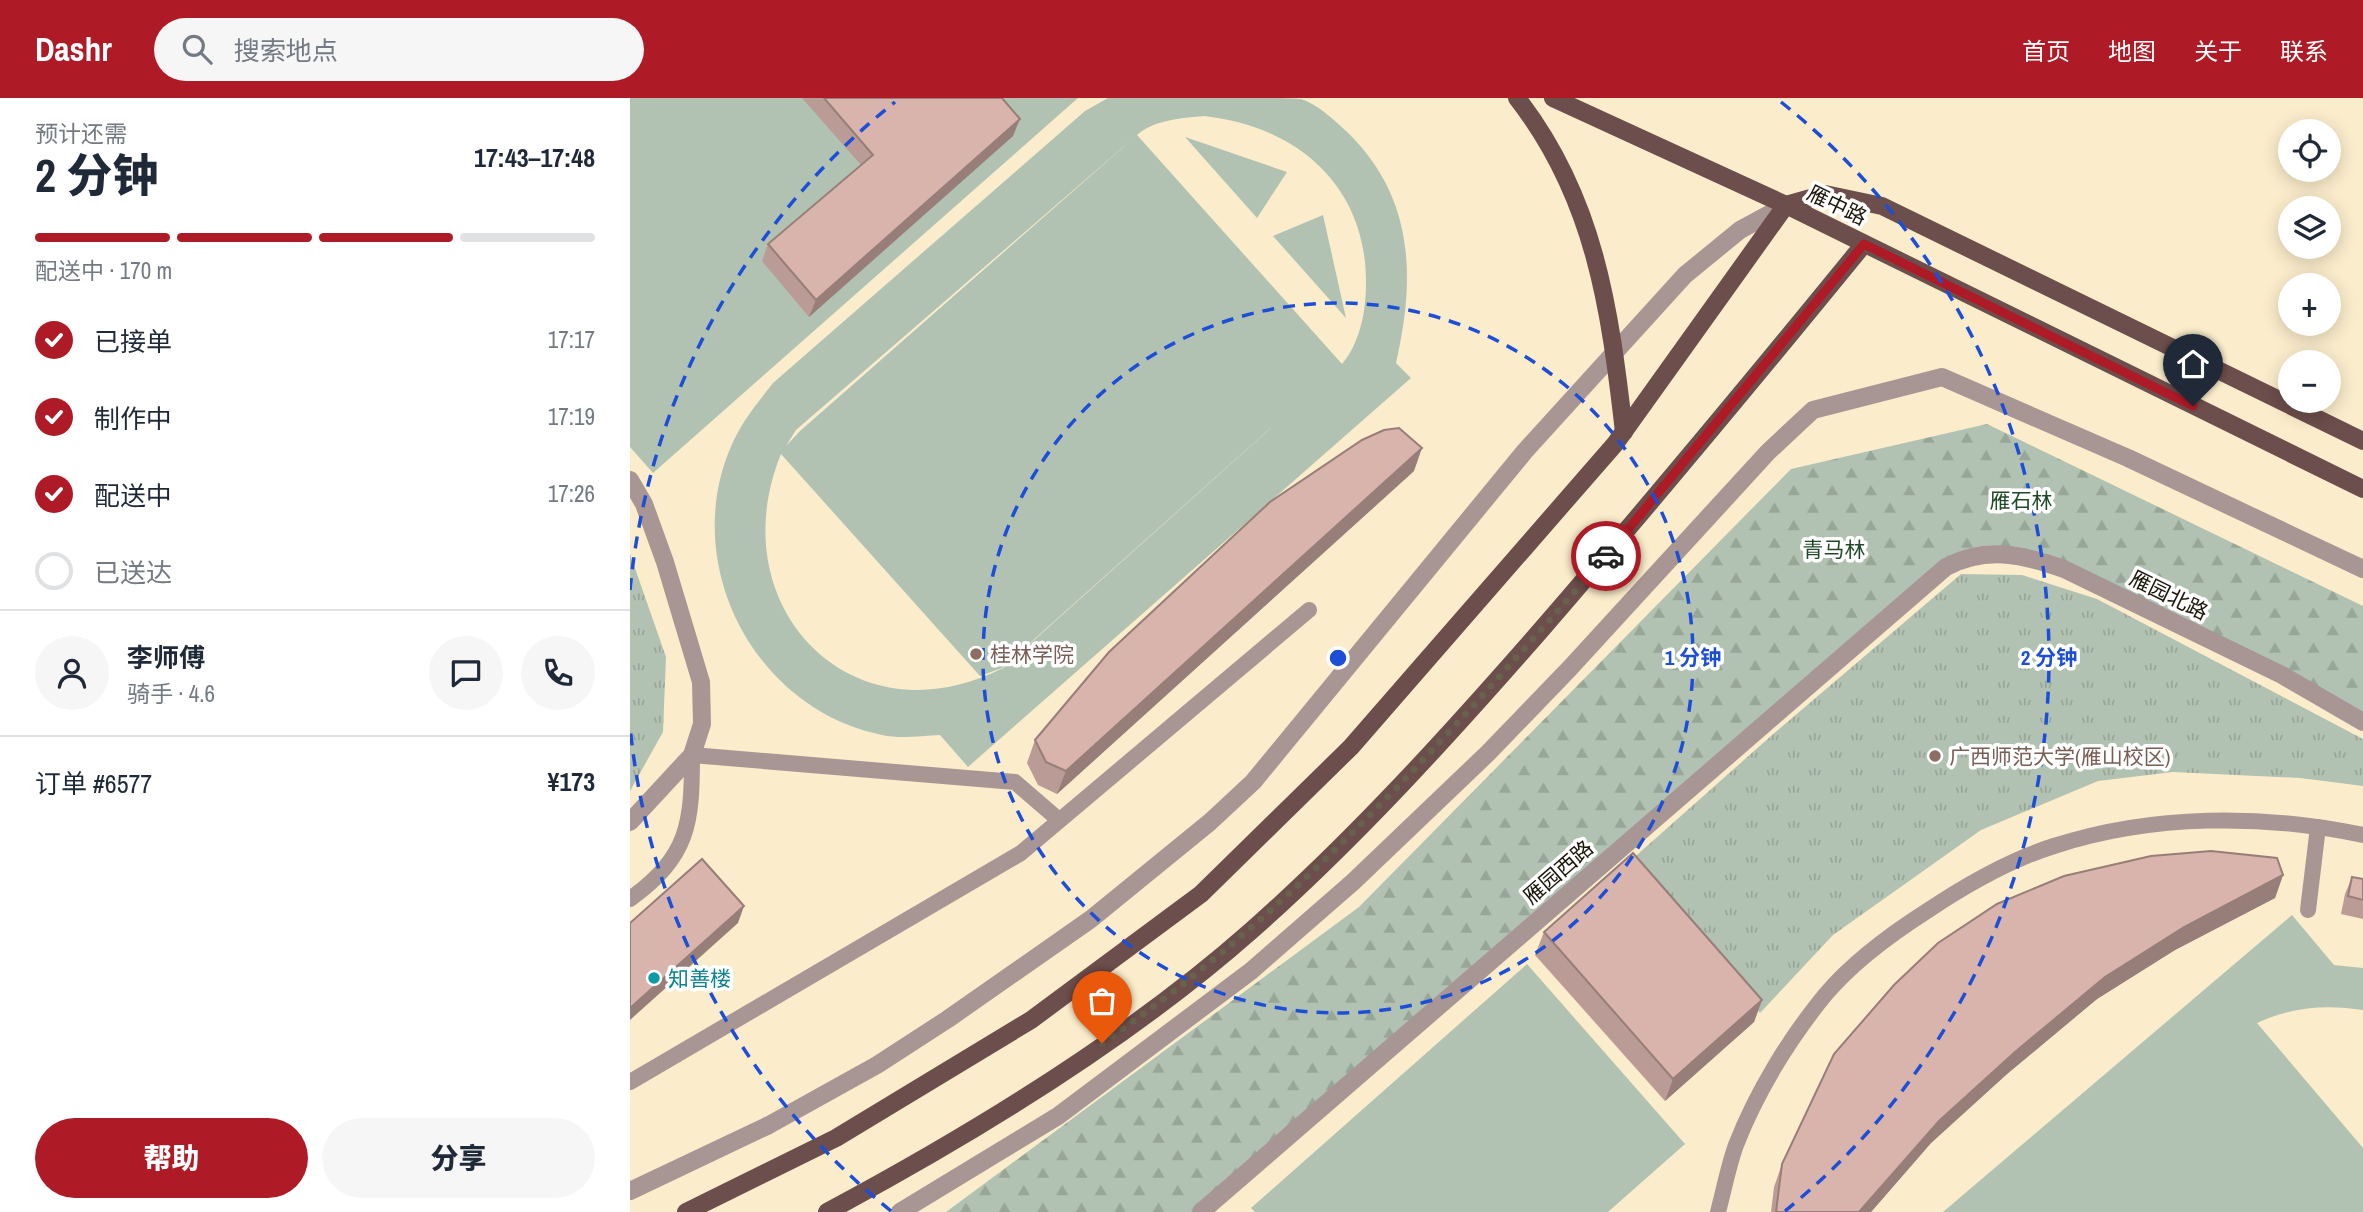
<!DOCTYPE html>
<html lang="zh">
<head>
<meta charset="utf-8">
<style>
	:root { --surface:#fff; --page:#f6f6f7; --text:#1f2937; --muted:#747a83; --line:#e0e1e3; --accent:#ae1b26 }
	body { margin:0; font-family:"Archivo Narrow","Noto Sans SC",sans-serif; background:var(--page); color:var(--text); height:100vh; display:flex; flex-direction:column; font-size:26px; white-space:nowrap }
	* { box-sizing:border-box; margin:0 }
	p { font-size:23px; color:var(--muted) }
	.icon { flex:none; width:38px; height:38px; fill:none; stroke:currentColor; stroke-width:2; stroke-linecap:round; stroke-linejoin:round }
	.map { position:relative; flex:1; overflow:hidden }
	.side { display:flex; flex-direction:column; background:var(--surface); width:630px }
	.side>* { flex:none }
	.tools { position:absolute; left:1648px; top:21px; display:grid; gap:14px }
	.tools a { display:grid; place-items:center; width:63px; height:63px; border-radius:50%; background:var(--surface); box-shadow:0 4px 18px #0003; font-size:35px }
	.pin { position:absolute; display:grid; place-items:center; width:60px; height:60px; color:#fff; margin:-72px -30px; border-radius:50% 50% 50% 0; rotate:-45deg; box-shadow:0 0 7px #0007 }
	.pin .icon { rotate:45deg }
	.courier { position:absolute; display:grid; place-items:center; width:70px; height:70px; margin:-35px; border:5px solid #ae1b26; border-radius:50%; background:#fff; color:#222; box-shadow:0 2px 9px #0007 }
	.head em { font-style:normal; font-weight:800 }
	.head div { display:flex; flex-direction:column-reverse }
	.head { display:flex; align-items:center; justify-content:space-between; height:119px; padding:0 35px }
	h1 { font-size:46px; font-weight:800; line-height:52px }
	.bar { display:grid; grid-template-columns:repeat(4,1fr); gap:10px 7px; align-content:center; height:84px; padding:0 35px }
	.bar i { height:9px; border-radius:5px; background:var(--line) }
	.bar .current { background:var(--accent) }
	.bar p { grid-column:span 4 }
	.line { display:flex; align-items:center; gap:18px; padding:0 35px; border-top:2px solid var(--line) }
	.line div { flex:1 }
	.round { display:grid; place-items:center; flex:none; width:74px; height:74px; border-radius:37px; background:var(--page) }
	ol { padding:0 35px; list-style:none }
	li { display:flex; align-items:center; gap:21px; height:77px }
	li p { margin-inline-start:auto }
	li .icon { padding:7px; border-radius:50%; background:var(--accent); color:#fff; stroke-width:4 }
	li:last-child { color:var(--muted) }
	li i { width:38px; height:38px; border:4px solid var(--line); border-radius:50% }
	.primary-button { display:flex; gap:14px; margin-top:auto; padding:14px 35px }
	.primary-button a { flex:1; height:80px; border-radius:42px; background:var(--accent); color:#fff; font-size:28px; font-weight:800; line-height:80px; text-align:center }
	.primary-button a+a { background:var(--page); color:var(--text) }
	header { display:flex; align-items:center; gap:42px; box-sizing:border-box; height:98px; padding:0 35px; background:var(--accent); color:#fff }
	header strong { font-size:33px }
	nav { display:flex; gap:38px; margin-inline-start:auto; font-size:24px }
	.search { width:490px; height:63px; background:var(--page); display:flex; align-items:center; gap:18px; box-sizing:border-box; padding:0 24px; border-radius:38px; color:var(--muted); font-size:26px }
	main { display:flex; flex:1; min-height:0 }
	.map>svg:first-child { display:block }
</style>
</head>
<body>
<header>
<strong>Dashr</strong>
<div class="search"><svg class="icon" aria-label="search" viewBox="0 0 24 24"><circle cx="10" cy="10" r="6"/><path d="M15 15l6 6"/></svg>搜索地点</div>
<nav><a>首页</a><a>地图</a><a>关于</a><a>联系</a></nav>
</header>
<main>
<section class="side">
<div class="head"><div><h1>2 分钟</h1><p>预计还需</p></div><em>17:43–17:48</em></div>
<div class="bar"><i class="current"></i><i class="current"></i><i class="current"></i><i></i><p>配送中 · 170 m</p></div>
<ol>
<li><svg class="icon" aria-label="check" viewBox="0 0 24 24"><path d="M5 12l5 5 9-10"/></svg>已接单<p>17:17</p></li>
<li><svg class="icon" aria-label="check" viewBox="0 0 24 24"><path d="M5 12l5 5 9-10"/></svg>制作中<p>17:19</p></li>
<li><svg class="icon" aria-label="check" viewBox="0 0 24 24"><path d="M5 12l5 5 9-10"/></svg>配送中<p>17:26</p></li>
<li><i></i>已送达</li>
</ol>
<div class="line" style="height:126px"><a class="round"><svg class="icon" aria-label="person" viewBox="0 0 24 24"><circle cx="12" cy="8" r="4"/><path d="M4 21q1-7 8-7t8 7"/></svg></a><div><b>李师傅</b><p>骑手 · 4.6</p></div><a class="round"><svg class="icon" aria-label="chat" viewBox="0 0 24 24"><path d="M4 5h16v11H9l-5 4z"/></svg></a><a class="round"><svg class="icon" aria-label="phone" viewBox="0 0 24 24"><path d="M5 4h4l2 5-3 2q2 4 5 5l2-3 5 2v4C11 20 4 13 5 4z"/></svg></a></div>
<div class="line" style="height:91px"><div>订单 #6577</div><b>¥173</b></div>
<div class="primary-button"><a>帮助</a><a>分享</a></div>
</section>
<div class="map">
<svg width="1733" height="1114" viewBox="0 0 1733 1114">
	<defs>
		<pattern id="grass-tufts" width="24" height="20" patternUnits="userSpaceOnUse" patternTransform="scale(1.75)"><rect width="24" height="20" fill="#b1c2b3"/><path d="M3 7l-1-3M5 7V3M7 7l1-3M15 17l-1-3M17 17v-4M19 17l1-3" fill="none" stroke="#98a698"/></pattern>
		<pattern id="forest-firs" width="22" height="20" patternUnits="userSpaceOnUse" patternTransform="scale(1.75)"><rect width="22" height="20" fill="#b1c2b3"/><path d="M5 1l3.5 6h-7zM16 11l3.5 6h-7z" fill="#98a698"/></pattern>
	</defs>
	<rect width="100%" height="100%" fill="#fbedcb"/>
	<!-- grass -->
	<g fill="url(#grass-tufts)">
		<path d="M 0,456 L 36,559 L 33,634 L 0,693 Z"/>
		<path d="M 1331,476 L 1392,477 L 1467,501 L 1733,641 L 1733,688 L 1670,680 L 1543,674 L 1468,683 L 1351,732 L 1203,837 L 1130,915 L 999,764 L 1141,638 Z"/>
	</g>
	<!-- forest -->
	<path fill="url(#forest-firs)" d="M 1357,326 L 1733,508 L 1733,624 L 1433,471 L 1331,461 L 571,1114 L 316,1114 L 729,809 L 1161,371 Z"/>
	<!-- pitch -->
	<g fill="#b1c2b3" fill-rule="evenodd">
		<path d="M 0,0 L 448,0 L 23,375 L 0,349 Z"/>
		<path d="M 478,0 C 525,0 571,0 618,0 C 634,0 656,0 671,1 C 687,6 703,21 715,32 C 784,97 786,178 766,265 L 781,280 L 338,669 L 310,637 C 291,638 270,641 252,637 C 122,611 47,461 104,342 C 114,321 129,303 143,285 L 455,13 ZM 574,18 C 666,28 737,87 736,186 C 736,213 730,245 712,266 L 507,37 C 524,22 551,20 574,18 ZM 506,38 L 170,333 L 156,348 L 166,332 ZM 709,269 L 373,570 C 222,647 89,508 151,356 L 350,578 L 372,570 Z"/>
		<path d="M 555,39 L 657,74 L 627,120 Z"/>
		<path d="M 693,117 L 716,220 L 643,138 Z"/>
		<path d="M 1662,817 L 1704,867 L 1733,870 L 1733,912 C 1696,906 1661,909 1627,925 L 1733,1050 L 1733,1114 L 1313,1114 Z"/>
		<path d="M 897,866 L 1055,1046 L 978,1114 L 625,1114 L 621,1110 Z"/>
	</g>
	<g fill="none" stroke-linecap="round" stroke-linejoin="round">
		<!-- lane -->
		<g stroke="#a89694" stroke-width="16">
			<path d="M 0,801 C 59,758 62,726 62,657 L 385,684 L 429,722"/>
			<path d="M 1678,812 L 1688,729"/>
			<path d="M 0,984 L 391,755 L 679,512"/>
			<path d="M 1088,1114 C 1094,1092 1098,1069 1106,1047 C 1126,995 1159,941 1195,897 C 1222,865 1261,836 1297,813 C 1336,787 1379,762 1424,748 C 1523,716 1632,716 1733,737"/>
		</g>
		<!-- street -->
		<g stroke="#a89694" stroke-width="18">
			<path d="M 0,382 L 14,406 L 35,464 L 71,584 L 72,626 L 62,657 L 0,724"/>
			<path d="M 0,1093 L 139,1027 L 247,967 L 318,921 L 461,821 L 580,724 L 623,684 L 895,353 L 1055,177 L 1110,132 L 1156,107"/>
			<path d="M 270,1114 L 428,1018 L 621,873 L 723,784 L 858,655 L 940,570 L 1138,354 L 1183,312 L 1312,279 L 1498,360 L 1733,471"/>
			<path d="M 571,1114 L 1316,469 C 1356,448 1392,456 1434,471 L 1652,577 L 1733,624"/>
		</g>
		<!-- primary -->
		<g stroke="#6c4e4c" stroke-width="18">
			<path d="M 887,0 C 965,100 980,211 994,334"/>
			<path d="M 923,0 L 1156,107 L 1733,391"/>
			<path d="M 1156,107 L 1195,96 L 1252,108 L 1733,343"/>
			<path d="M 56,1114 L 206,1040 L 401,922 L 571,796 L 721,649 L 985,346 L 1156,107"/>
			<path d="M 197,1114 C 341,1037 500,940 622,832 C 726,740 820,636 911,532 C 1021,405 1128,276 1234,146"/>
		</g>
	</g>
	<!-- wall -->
	<g fill="#ba9b95">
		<path d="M 172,0 L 372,0 L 383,38 L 179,219 L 132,163 L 138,146 L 231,67 Z"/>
		<path d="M 784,373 L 427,696 L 408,687 L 397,665 L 405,642 Z"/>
		<path d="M 1653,777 L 1645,800 L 1545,852 L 1467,901 L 1377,976 L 1301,1045 L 1241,1114 L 1141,1114 L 1144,1089 L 1152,1066 Z"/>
		<path d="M 1722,779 L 1733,781 L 1733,821 L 1711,816 L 1715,796 Z"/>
		<path d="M 914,834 L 1132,902 L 1124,924 L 1035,1003 L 905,857 Z"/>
	</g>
	<!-- shaded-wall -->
	<g fill="#977e79">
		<path d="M 390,21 L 383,38 L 179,219 L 186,202 Z"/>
		<path d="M 792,350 L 784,373 L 427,696 L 436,673 Z"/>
		<path d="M 1653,777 L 1645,800 L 1545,852 L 1467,901 L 1377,976 L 1301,1045 L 1241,1114 L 1229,1114 L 1309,1023 L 1385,954 L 1475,879 L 1554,829 Z"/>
		<path d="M 114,808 L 108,825 L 0,922 L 0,910 Z"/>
		<path d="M 1132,902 L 1124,924 L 1035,1003 L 1043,981 Z"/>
	</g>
	<!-- building -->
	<g fill="#d8b4ad" stroke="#977e79" stroke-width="2">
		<path d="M 194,0 L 372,0 L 390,21 L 186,202 L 138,146 L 243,57 Z"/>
		<path d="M 769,330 L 792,350 L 436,673 L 416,664 L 405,642 L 479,554 L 640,404 L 732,342 L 754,332 Z"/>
		<path d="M 1581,753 L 1647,760 L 1653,777 L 1554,829 L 1475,879 L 1385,954 L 1309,1023 L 1229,1114 L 1146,1114 L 1152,1066 L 1204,956 L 1264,887 L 1308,845 L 1367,806 L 1434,778 L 1521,758 Z"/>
		<path d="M 1003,755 L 1132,902 L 1043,981 L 914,834 Z"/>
		<path d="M 72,761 L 114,808 L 0,910 L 0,825 Z"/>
		<path d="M 1722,779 L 1733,781 L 1733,802 L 1718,798 Z"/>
	</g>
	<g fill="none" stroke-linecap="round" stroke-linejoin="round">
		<!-- done -->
		<path stroke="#68614c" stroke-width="7" stroke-dasharray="0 12.6" d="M 472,945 C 667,813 821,634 976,458"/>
		<!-- route -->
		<path stroke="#ae1b26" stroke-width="9" d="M 976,458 L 1234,146 L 1563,308"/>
	</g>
	<!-- distance rings -->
	<g fill="none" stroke="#1d4ed8" stroke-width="3.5" stroke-dasharray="12 9">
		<circle cx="708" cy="560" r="355"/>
		<path d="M261 1113A711 711 0 0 1 0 628M0 492A711 711 0 0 1 265 4M1151 4A711 711 0 0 1 1155 1113"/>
	</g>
	<!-- markers -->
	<g fill="#8d6e63" stroke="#fff" stroke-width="2.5">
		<circle cx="346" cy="556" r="7"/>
		<circle cx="1305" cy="658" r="7"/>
	</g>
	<circle fill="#0f9aa8" stroke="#fff" stroke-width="2.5" cx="24" cy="880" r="7"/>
	<g text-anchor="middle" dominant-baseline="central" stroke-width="7" stroke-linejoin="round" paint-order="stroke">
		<!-- street labels -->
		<g font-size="21" fill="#191508" stroke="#fff">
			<text transform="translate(1207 107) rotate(26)">雁中路</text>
			<text transform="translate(1539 497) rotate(26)">雁园北路</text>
			<text transform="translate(928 774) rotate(-41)">雁园西路</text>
		</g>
		<!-- park labels -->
		<g font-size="21" fill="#204928" stroke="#fff">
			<text x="1391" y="402">雁石林</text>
			<text x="1204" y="451">青马林</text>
		</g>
		<!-- education labels -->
		<g font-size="21" fill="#785e54" stroke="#fff" text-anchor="start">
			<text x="360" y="556">桂林学院</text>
			<text x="1319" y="658">广西师范大学(雁山校区)</text>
		</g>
		<!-- culture labels -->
		<g font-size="21" fill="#0d838f" stroke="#fff" text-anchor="start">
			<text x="38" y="880">知善楼</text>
		</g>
	</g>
	<circle cx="708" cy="560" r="10" fill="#1d4ed8" stroke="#fff" stroke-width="3.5"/>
	<g font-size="21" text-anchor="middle" font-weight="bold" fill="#1d4ed8" stroke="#fff" stroke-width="7" stroke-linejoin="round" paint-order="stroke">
		<text x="1063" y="567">1 分钟</text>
		<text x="1419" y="567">2 分钟</text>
	</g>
</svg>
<div class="tools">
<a><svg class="icon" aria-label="locate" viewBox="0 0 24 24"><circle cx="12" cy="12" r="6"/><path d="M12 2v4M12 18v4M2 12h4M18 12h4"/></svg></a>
<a><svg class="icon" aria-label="layers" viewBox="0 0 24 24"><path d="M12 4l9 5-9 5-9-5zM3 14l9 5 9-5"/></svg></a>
<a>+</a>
<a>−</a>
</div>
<div class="pin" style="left:472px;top:945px;background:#ea580c"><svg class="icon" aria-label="bag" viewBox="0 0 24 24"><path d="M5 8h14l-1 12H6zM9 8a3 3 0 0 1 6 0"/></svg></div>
<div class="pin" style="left:1563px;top:308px;background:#1f2937"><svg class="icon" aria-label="home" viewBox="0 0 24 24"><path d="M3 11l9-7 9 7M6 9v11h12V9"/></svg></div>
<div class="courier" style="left:976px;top:458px"><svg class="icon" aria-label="car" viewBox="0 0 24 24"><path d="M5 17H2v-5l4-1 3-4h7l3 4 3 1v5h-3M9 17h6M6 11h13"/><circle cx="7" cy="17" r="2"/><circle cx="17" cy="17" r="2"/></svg></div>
</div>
</main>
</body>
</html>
